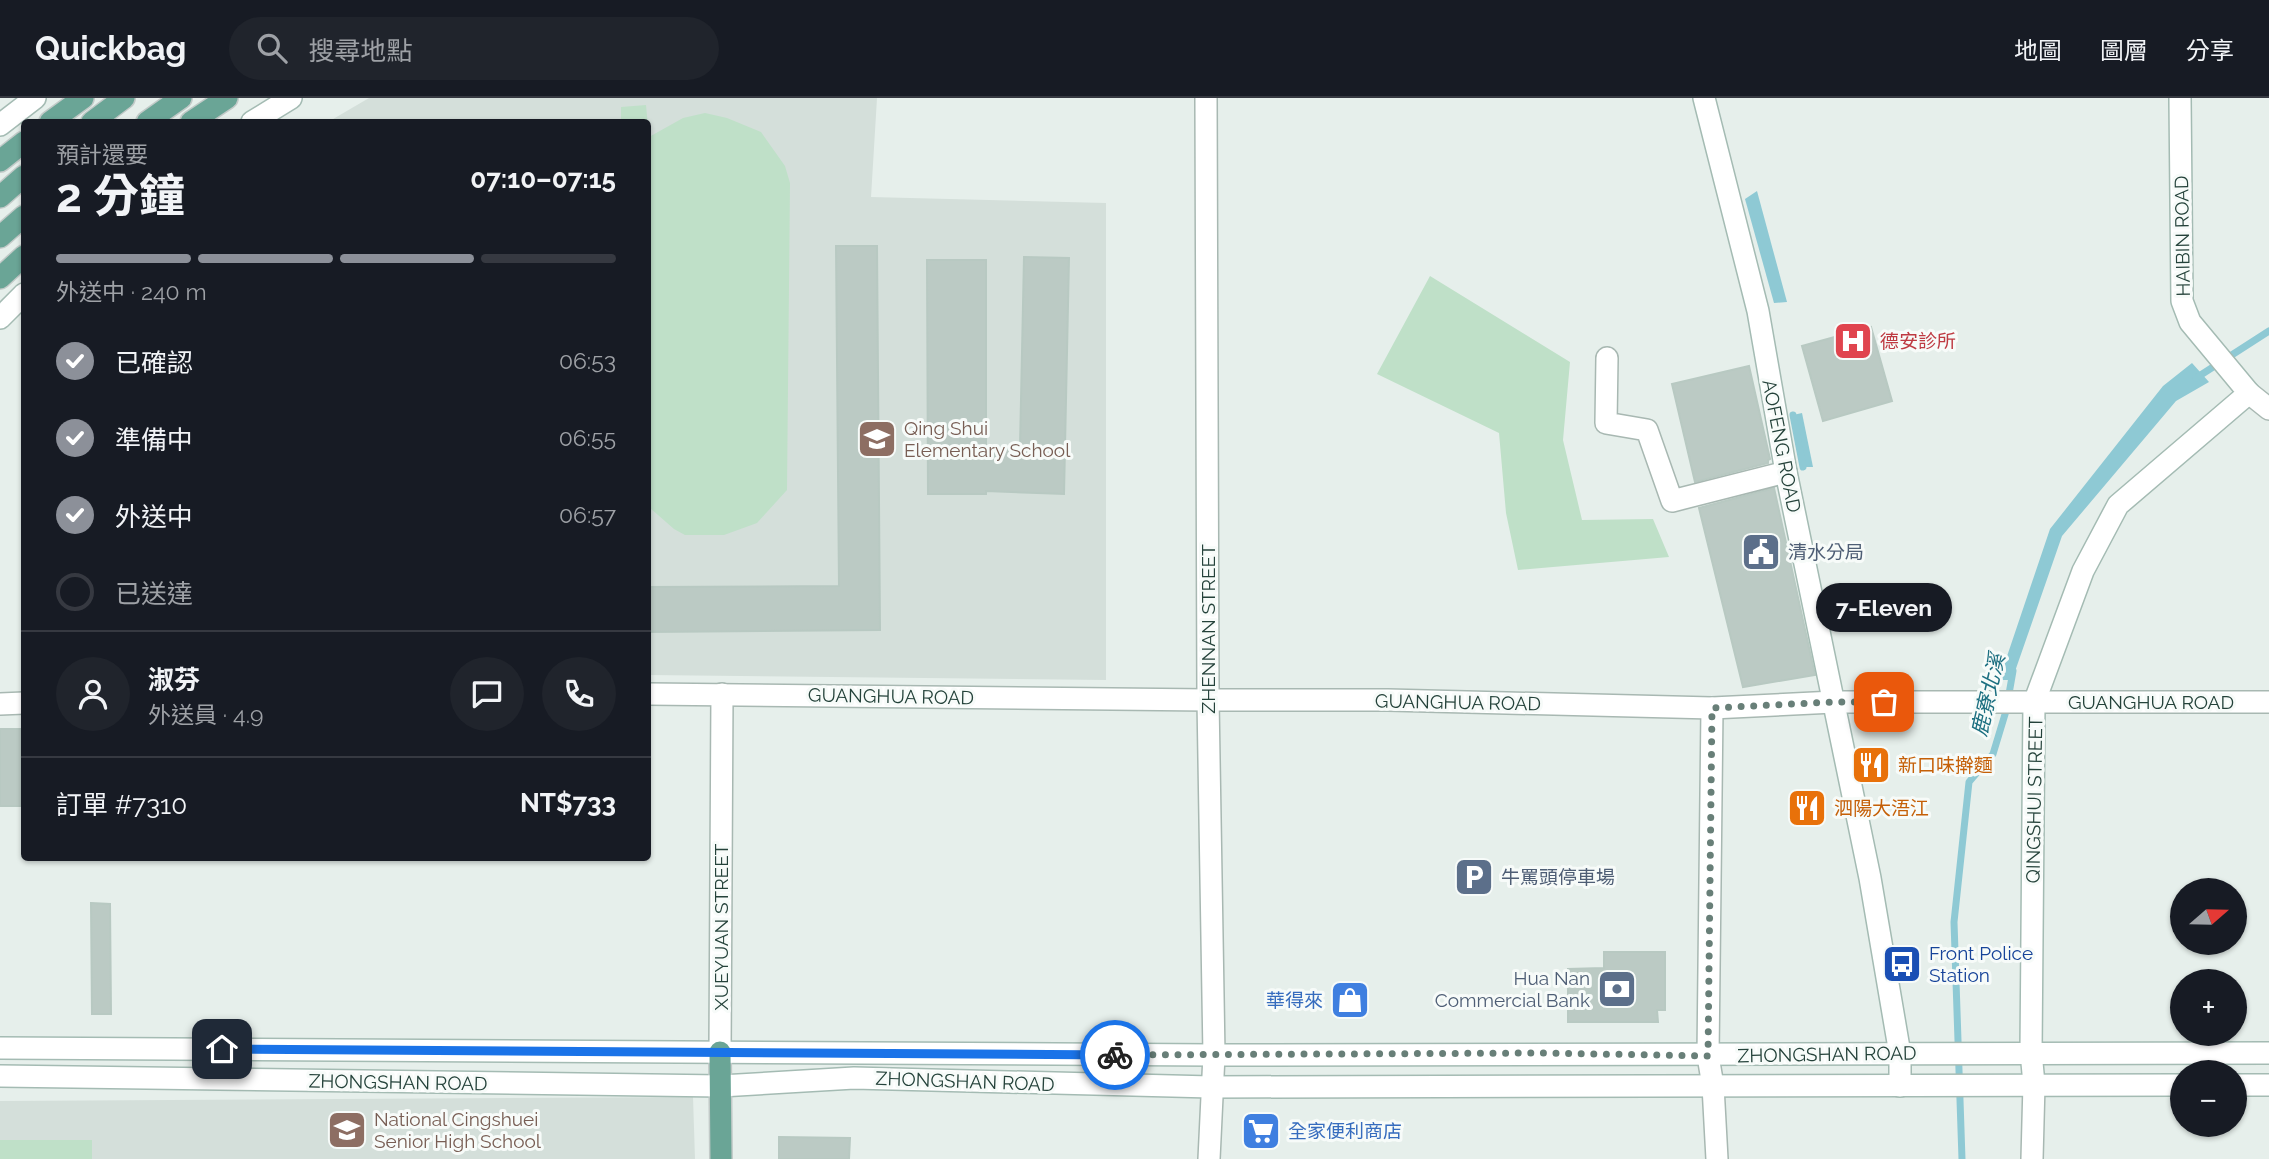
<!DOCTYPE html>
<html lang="zh-TW">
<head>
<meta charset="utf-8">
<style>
	:root { --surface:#171b24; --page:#20242c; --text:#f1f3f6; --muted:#9ea1a6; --line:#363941; --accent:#8c9099 }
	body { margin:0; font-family:Raleway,"Noto Sans TC",sans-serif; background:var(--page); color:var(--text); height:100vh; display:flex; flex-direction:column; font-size:26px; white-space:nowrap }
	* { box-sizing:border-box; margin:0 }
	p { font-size:23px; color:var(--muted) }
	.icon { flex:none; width:38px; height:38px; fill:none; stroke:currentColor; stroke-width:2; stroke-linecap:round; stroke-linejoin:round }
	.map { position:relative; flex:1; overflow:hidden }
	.panel { position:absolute; left:21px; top:21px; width:630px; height:742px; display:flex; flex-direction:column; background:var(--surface); border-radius:7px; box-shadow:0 2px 5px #0004 }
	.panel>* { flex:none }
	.needle { width:46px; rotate:70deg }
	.fabs { position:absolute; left:2170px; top:780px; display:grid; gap:14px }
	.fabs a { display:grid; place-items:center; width:77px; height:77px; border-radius:50%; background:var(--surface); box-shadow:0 2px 5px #0004; font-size:35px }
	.pin { position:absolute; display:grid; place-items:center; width:60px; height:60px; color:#fff; margin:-30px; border-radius:14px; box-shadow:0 4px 10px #0006 }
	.courier { position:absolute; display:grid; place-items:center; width:70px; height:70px; margin:-35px; border:5px solid #1a73e8; border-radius:50%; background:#fff; color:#222; box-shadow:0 2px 9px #0007 }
	.bubble { position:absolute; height:49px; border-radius:24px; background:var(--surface); box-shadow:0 2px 5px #0004; font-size:23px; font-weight:700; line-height:49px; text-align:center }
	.headline em { font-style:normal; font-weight:700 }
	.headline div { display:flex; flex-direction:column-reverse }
	.headline { display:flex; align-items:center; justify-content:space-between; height:119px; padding:0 35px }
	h1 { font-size:46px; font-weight:700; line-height:52px }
	.bar { display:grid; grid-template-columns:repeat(4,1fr); gap:10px 7px; align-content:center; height:84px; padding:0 35px }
	.bar i { height:9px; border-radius:5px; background:var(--line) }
	.bar .current { background:var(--accent) }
	.bar p { grid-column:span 4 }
	.line { display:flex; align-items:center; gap:18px; padding:0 35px; border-top:2px solid var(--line) }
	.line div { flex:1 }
	.round { display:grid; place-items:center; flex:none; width:74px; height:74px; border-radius:37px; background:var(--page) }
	ol { padding:0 35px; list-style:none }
	li { display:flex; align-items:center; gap:21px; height:77px }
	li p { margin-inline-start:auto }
	li .icon { padding:7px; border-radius:50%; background:var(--accent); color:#fff; stroke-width:4 }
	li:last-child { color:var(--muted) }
	li i { width:38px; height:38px; border:4px solid var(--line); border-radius:50% }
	header { display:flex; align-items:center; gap:42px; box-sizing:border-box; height:98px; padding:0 35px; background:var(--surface); border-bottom:2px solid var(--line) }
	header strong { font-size:33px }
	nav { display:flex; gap:38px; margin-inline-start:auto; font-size:24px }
	.search { width:490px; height:63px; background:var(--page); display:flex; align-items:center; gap:18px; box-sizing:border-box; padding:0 24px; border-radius:38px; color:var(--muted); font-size:26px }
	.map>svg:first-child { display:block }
</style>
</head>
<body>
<header>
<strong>Quickbag</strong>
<div class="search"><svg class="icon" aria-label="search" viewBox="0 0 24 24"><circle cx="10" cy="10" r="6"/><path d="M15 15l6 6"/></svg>搜尋地點</div>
<nav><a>地圖</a><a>圖層</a><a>分享</a></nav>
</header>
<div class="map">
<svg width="2269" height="1061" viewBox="0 0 2269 1061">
	<rect width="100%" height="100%" fill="#e6efeb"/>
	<!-- built -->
	<g fill="#d4dfda">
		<path d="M 369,0 L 877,0 L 871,99 L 1106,105 L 1106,582 L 648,577 L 648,24 L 328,24 Z"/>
		<path d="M 693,999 L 695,1061 L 0,1061 L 0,1003 Z"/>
	</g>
	<!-- green -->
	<g fill="#bfe0c8">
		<path d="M 646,7 L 649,39 L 683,20 L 705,15 L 727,20 L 761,34 L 785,68 L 790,85 L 787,392 L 757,425 L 724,437 L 685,437 L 674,431 L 650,410 L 648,427 L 648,24 L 621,24 L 621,9 Z"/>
		<path d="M 1430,178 L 1570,264 L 1563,342 L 1582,422 L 1653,421 L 1669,459 L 1518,472 L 1506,415 L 1499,335 L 1377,276 Z"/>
		<path d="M 92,1042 L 92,1061 L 0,1061 L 0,1042 Z"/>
	</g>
	<!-- water -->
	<g fill="#8ec9d4">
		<path d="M 1757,93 L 1787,204 L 1774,205 L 1745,101 Z"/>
		<path d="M 2192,265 L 2209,284 L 2176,303 L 2062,438 L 2012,582 L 1999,582 L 2050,431 L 2163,288 Z"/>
		<path d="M 1802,315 L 1813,369 L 1803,369 L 1793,317 Z"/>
	</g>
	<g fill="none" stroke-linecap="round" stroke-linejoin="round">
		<!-- stream -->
		<g stroke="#8ec9d4" stroke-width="7">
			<path d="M 2196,280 L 2269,233"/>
			<path d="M 1793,317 L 1803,369"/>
			<path d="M 1962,1061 L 1954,824 L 1969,684 L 1993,656 L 2006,613 L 2013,573"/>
		</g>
	</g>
	<!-- building -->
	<g fill="#bbcac4" stroke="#b8c9c2" stroke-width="2">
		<path d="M 836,148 L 877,148 L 880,532 L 648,534 L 648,489 L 839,488 Z"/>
		<path d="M 1024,159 L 1069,160 L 1064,396 L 986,393 L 986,396 L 928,396 L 927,162 L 986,162 L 986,350 L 1020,350 Z"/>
		<path d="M 1871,229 L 1892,303 L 1823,323 L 1802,248 Z"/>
		<path d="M 1749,268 L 1770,361 L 1768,362 L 1768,365 L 1695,384 L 1672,286 Z"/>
		<path d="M 1774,390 L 1815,577 L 1743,589 L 1699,410 Z"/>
		<rect x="0" y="631" width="24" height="77"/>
		<path d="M 91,805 L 110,806 L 111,916 L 92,916 Z"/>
		<path d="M 1604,854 L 1665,854 L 1665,912 L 1657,912 L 1658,924 L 1568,924 L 1568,871 L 1604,870 Z"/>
		<path d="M 779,1039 L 850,1040 L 849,1061 L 779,1061 Z"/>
	</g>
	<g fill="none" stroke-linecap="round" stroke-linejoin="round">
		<!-- street casing -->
		<g stroke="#a8b8b2" stroke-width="24">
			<g id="street">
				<path d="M 1206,0 L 1208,602 L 1214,957 L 1209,1061"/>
				<path d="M 1607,260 L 1606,325 L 1647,332 L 1672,403 L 1786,374"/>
				<path d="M 2249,295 L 2269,311"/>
				<path d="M 648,596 L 1208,602 L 1388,602 L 1712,610 L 1834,604 L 2269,604"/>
				<path d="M 0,606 L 24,605"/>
				<path d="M 1712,610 L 1708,958 L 1713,988 L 1717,1061"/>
				<path d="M 720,954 L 722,596"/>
				<path d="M 2032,1061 L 2034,986"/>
			</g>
		</g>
		<!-- secondary casing -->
		<g stroke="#a4bbb3" stroke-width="24">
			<g id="secondary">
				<path d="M 1704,0 L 1758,213 L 1786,374 L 1870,780 L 1900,956 L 1900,988"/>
				<path d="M 252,24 L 291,0"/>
				<path d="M 0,27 L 35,0"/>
				<path d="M 0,220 L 24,196"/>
				<path d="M 0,950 L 1214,957 L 2269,955"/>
				<path d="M 0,978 L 721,988 L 854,980 L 1211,989 L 2182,987"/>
				<path d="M 2034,986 L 2031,954 L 2034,605 L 2083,473 L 2118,407 L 2249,295 L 2190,224 L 2182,203 L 2180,0"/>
				<path d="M 2235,987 L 2269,987"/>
			</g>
		</g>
		<!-- primary casing -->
		<g stroke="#c2cac8" stroke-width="24">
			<g id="primary">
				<path d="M 50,24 L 83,0"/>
				<path d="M 92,24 L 124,0"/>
				<path d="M 147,24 L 181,0"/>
				<path d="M 191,24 L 227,0"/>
				<path d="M 0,63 L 24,44"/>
				<path d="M 0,99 L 24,78"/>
				<path d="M 0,139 L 24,118"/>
				<path d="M 0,180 L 24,158"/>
				<path d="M 720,954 L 721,1061"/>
			</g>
		</g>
		<!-- street -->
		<use href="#street" stroke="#fff" stroke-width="21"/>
		<!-- secondary -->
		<use href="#secondary" stroke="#fff" stroke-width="21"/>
		<!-- primary -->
		<use href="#primary" stroke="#6aa596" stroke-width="21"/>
	</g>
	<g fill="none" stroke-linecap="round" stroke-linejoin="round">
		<!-- done -->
		<path stroke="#687f78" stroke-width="7" stroke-dasharray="0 12.6" d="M 1115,957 L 1544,955 L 1708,958 L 1712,610 L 1834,604 L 1884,604"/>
		<!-- route -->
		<path stroke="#1a73e8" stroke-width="9" d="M 222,951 L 1115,957"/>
	</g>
	<!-- icons -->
	<defs>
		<g id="hospital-square" transform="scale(2.0125)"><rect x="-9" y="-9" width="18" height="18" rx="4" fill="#e0444e" stroke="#f7fbf9"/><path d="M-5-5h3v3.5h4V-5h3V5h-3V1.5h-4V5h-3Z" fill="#fff"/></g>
		<g id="school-square" transform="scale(2.0125)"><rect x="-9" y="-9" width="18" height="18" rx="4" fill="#8d6e63" stroke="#f7fbf9"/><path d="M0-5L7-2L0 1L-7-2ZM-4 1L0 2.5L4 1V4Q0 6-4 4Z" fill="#fff"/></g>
		<g id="civic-square" transform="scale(2.0125)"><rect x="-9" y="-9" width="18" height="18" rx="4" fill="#5c6f8a" stroke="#f7fbf9"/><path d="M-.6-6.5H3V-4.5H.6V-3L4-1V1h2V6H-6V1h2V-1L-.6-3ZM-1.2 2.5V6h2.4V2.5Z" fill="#fff"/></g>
		<g id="restaurant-square" transform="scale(2.0125)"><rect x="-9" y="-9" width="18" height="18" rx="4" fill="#e8710a" stroke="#f7fbf9"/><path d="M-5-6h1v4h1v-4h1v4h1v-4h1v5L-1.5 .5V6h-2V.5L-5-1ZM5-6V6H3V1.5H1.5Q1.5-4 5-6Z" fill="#fff"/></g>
		<g id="parking-square" transform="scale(2.0125)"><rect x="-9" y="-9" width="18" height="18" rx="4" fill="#5c6f8a" stroke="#f7fbf9"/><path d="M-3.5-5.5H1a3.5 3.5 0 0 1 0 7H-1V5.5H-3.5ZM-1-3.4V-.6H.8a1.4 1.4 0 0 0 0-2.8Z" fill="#fff"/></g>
		<g id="bus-square" transform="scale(2.0125)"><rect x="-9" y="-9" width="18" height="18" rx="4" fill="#1a4fb4" stroke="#f7fbf9"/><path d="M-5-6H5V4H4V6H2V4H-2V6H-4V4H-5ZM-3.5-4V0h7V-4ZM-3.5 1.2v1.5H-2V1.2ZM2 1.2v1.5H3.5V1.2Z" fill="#fff"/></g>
		<g id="bank-square" transform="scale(2.0125)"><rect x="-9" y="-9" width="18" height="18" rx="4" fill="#5c6f8a" stroke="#f7fbf9"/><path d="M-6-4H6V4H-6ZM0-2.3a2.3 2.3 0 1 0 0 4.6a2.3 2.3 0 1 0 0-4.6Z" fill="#fff"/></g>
		<g id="shop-square" transform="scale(2.0125)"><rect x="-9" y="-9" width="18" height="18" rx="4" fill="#3f7fe0" stroke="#f7fbf9"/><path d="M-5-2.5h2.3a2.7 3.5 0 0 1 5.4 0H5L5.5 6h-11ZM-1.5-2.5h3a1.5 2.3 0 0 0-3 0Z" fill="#fff"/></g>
		<g id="supermarket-square" transform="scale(2.0125)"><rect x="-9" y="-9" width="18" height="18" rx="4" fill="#3f7fe0" stroke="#f7fbf9"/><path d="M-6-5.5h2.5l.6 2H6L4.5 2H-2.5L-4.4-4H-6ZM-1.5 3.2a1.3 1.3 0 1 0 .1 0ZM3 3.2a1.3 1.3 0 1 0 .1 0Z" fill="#fff"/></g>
	</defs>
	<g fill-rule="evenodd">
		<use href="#hospital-square" x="1853" y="243"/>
		<use href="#school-square" x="877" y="341"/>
		<use href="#civic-square" x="1761" y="454"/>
		<use href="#restaurant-square" x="1871" y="667"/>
		<use href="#restaurant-square" x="1807" y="710"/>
		<use href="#parking-square" x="1474" y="779"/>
		<use href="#bus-square" x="1902" y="866"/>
		<use href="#bank-square" x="1617" y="891"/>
		<use href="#shop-square" x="1350" y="902"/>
		<use href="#school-square" x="347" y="1032"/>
		<use href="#supermarket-square" x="1261" y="1033"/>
	</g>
	<g text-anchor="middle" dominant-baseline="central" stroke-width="6" stroke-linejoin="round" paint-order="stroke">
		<!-- street labels -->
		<g font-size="19" fill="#24423a" stroke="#f7fbf9">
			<text transform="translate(2182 138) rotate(-91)">HAIBIN ROAD</text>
			<text transform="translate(1782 348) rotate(79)">AOFENG ROAD</text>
			<text transform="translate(1208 531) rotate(-90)">ZHENNAN STREET</text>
			<text transform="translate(891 598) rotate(1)">GUANGHUA ROAD</text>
			<text transform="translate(1458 604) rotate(1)">GUANGHUA ROAD</text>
			<text x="2151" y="604">GUANGHUA ROAD</text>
			<text transform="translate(2034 702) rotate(-89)">QINGSHUI STREET</text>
			<text transform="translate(721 829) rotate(-90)">XUEYUAN STREET</text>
			<text transform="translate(1827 956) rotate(-1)">ZHONGSHAN ROAD</text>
			<text transform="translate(965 983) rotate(2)">ZHONGSHAN ROAD</text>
			<text transform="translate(398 984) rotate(1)">ZHONGSHAN ROAD</text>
		</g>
		<!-- health labels -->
		<g font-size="19" fill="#be3a42" stroke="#f7fbf9" text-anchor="start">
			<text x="1880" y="243">德安診所</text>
		</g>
		<!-- education labels -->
		<g font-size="19" fill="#785e54" stroke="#f7fbf9" text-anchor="start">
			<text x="904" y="330">Qing Shui<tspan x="904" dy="22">Elementary School</tspan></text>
			<text x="374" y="1021">National Cingshuei<tspan x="374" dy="22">Senior High School</tspan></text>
		</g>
		<!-- service labels -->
		<g font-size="19" fill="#4e5e75" stroke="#f7fbf9" text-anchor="start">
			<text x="1788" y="454">清水分局</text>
			<text x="1501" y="779">牛罵頭停車場</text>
			<text x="1590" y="880" text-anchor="end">Hua Nan<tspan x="1590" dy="22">Commercial Bank</tspan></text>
		</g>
		<!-- food labels -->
		<g font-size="19" fill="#c56008" stroke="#f7fbf9" text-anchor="start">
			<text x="1898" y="667">新口味擀麵</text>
			<text x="1834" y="710">泗陽大浯江</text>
		</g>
		<!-- transit labels -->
		<g font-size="19" fill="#164399" stroke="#f7fbf9" text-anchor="start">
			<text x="1929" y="855">Front Police<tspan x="1929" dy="22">Station</tspan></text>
		</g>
		<!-- shop labels -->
		<g font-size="19" fill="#366cbe" stroke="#f7fbf9" text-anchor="end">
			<text x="1323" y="902">華得來</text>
			<text x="1288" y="1033" text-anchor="start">全家便利商店</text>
		</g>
		<!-- water labels -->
		<g font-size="21" font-style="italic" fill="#1c6f80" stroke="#f7fbf9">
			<text transform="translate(1988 597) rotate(-77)">鹿寮北溪</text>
		</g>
	</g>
</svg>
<div class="fabs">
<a><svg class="needle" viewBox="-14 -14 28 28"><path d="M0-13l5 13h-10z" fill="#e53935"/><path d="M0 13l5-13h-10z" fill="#9ea1a6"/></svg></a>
<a>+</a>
<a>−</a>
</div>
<div class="pin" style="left:1884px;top:604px;background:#ea580c"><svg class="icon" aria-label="bag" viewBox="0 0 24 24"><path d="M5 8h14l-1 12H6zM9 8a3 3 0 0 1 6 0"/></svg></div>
<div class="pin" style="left:222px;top:951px;background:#1f2937"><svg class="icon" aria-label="home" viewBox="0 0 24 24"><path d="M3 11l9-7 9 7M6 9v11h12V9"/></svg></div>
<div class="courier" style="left:1115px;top:957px"><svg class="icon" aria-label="bike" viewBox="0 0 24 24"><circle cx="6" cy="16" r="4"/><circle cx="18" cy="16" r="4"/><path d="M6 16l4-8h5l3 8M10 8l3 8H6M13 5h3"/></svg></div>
<div class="bubble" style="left:1816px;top:485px;width:136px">7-Eleven</div>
<section class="panel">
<div class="headline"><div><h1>2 分鐘</h1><p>預計還要</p></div><em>07:10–07:15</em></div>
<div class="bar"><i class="current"></i><i class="current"></i><i class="current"></i><i></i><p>外送中 · 240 m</p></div>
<ol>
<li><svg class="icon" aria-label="check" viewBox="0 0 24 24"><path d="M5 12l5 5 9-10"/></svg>已確認<p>06:53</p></li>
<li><svg class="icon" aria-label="check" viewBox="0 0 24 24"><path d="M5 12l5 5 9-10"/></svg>準備中<p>06:55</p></li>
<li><svg class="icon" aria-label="check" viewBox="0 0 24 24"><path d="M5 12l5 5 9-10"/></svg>外送中<p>06:57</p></li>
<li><i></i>已送達</li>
</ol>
<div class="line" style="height:126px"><a class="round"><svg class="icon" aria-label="person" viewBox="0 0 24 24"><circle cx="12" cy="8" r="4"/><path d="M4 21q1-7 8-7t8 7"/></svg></a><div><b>淑芬</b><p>外送員 · 4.9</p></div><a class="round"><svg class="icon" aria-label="chat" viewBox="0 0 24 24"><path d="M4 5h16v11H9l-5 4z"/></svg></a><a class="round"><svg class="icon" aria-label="phone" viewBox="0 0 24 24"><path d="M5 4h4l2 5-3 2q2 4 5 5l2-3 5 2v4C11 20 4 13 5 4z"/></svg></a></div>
<div class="line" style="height:91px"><div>訂單 #7310</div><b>NT$733</b></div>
</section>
</div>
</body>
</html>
